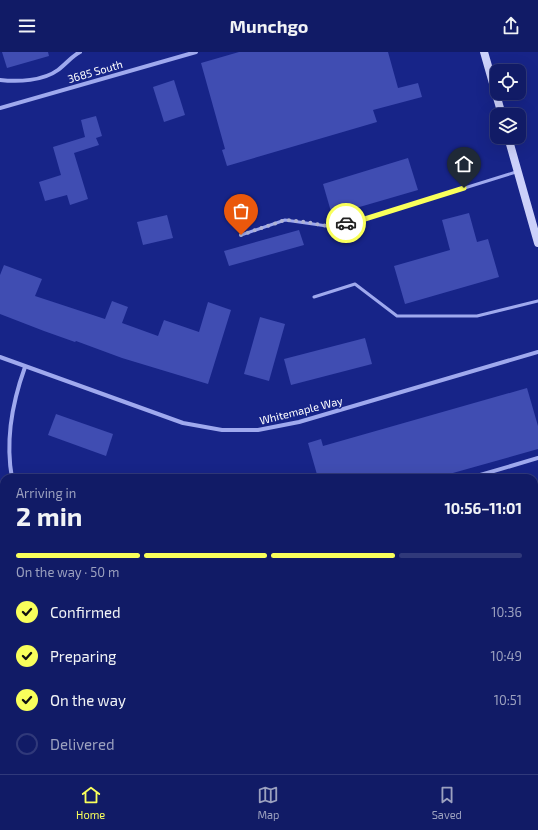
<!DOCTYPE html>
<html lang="en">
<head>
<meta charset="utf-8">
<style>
	:root { --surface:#111b66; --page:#1a246c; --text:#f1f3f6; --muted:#9ca1bf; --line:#30397a; --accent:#f9ff5b }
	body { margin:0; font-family:"Exo 2",sans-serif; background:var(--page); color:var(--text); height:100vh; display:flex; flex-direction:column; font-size:15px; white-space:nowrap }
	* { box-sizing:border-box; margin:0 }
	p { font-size:13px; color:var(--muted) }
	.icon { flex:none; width:22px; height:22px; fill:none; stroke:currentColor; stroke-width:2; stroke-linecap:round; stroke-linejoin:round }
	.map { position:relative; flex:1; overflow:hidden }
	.panel { position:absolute; left:0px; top:422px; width:538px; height:300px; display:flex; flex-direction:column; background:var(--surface); border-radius:12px 12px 0 0; box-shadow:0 4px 16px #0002,0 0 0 1px var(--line) }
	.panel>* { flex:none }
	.fabs { position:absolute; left:490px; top:12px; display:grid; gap:8px }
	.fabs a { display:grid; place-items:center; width:36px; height:36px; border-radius:8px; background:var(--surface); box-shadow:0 4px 16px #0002,0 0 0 1px var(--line); font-size:20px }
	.pin { position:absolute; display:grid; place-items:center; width:34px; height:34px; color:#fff; margin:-41px -17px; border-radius:50% 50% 50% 0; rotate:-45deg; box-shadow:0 0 4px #0007 }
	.pin .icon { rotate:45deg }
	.courier { position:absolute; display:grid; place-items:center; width:40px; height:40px; margin:-20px; border:3px solid #f9ff5b; border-radius:50%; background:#fff; color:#222; box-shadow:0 1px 5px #0007 }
	.overview em { font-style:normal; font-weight:700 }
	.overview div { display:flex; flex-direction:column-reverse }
	.overview { display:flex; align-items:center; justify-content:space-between; height:68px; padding:0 16px }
	h1 { font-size:26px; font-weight:700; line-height:30px }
	.bar { display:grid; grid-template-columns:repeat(4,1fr); gap:6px 4px; align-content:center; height:48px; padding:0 16px }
	.bar i { height:5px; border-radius:3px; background:var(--line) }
	.bar .current { background:var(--accent) }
	.bar p { grid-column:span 4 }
	ol { padding:0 16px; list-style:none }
	li { display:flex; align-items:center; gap:12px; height:44px }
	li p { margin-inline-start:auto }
	li .icon { padding:4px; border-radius:50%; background:var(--accent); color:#111; stroke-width:4 }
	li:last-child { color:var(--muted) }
	li i { width:22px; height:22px; border:2px solid var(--line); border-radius:50% }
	header { display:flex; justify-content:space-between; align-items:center; height:52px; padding:0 16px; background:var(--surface); font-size:18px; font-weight:700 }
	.dock { display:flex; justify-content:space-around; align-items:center; height:56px; border-top:1px solid var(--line); background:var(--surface); font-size:11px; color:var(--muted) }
	.dock a { display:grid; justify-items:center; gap:2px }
	.dock .current { color:var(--accent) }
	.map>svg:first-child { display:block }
</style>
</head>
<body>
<header><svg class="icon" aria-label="menu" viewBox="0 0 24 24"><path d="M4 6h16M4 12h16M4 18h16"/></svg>Munchgo<svg class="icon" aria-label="share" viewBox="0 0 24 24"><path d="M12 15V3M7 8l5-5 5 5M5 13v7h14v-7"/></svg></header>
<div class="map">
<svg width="538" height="722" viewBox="0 0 538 722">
	<rect width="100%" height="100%" fill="#172488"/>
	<!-- building -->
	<g fill="#404db2">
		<path d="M 2,0 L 48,0 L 49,4 L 7,16 Z"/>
		<path d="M 239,0 L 388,0 L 398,36 L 418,31 L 422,45 L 373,58 L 377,70 L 227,114 L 222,98 L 225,97 L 201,11 Z"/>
		<path d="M 174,28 L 185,63 L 164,70 L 153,35 Z"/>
		<path d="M 96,64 L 102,84 L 96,86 L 99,93 L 74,101 L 88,147 L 70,153 L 67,143 L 45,149 L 39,130 L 61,123 L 53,95 L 85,85 L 81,68 Z"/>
		<path d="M 408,106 L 418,138 L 332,163 L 323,132 Z"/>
		<path d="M 469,161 L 477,190 L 488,187 L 499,225 L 405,252 L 394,214 L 450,198 L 442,168 Z"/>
		<path d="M 167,163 L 173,186 L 143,193 L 137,170 Z"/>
		<path d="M 299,178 L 304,193 L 229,214 L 224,199 Z"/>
		<path d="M 4,213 L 42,227 L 35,244 L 105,267 L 112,249 L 128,255 L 122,271 L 158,284 L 164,268 L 199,280 L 208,250 L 231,258 L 208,332 L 122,306 L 76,289 L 75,290 L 44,279 L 0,262 L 0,223 Z"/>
		<path d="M 260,265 L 285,272 L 269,329 L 244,322 Z"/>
		<path d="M 365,286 L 372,312 L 291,333 L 284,307 Z"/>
		<path d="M 527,336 L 538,374 L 538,397 L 435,426 L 318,426 L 308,391 L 321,387 L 323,394 Z"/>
		<path d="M 56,362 L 113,382 L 106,404 L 48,383 Z"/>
	</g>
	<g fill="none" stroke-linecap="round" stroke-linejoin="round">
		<!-- lane -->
		<g stroke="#9fa9ee" stroke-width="3">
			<path d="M 241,183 L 285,168 L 327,174 L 352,171 L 516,120"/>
			<path d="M 314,245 L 355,232 L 397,264 L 477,264 L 538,249"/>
		</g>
		<!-- street -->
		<g stroke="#9fa9ee" stroke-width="4">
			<path d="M 0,28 C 18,30 43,29 58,18 C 66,12 72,4 80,0"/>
			<path d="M 0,56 L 196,0"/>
			<path d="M 0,305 L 183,371 L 222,378 L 258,378 L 299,370 L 538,300"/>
			<path d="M 228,423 L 228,426"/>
			<path d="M 12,426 C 5,388 12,351 25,315"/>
			<path d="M 470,426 L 538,406"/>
			<path d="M 534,491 L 538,490"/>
			<path d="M 0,614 L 4,613"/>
			<path d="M 534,672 L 538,670"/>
			<path d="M 363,718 L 368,720 L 375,718"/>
			<path d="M 245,722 L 258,718"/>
		</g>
		<!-- secondary -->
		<g stroke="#ccd1fa" stroke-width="8">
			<path d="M 484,0 L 502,63"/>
			<path d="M 508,85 L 538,191"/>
		</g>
	</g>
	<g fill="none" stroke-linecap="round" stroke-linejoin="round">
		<!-- done -->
		<path stroke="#aeb2d5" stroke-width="4" stroke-dasharray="0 7.2" d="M 241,183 L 285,168 L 306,170 L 327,174 L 346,171"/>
		<!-- route -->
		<path stroke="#f9ff5b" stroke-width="5" d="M 346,171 L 352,171 L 464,136"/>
	</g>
	<g text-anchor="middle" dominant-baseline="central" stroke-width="3" stroke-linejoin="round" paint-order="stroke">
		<!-- street labels -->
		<g font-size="11" fill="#fff" stroke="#172488">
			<text transform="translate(95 19) rotate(-16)">3685 South</text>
			<text transform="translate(301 358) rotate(-14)">Whitemaple Way</text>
		</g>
	</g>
</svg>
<div class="fabs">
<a><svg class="icon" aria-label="locate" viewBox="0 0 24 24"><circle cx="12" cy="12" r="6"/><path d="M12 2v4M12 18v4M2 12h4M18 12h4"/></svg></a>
<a><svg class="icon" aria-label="layers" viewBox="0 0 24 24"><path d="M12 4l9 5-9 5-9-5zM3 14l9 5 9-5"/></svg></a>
</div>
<div class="pin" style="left:241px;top:183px;background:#ea580c"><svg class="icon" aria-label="bag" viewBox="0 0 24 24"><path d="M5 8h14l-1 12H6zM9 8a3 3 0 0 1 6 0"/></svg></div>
<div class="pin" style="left:464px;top:136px;background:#1f2937"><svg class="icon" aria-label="home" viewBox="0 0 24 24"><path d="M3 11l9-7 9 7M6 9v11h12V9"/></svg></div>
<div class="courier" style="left:346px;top:171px"><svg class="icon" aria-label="car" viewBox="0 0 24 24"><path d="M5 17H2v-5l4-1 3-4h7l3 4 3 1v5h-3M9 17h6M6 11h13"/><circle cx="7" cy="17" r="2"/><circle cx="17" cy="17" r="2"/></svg></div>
<section class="panel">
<div class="overview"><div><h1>2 min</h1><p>Arriving in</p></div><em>10:56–11:01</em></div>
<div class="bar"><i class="current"></i><i class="current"></i><i class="current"></i><i></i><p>On the way · 50 m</p></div>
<ol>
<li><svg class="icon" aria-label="check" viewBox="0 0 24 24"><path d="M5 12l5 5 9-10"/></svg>Confirmed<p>10:36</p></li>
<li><svg class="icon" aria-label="check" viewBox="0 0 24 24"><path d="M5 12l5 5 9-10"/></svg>Preparing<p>10:49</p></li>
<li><svg class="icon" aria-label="check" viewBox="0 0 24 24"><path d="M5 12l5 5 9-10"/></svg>On the way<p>10:51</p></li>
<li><i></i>Delivered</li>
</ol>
</section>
</div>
<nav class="dock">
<a class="current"><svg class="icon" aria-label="home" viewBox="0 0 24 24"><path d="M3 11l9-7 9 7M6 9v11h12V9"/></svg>Home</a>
<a><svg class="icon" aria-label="map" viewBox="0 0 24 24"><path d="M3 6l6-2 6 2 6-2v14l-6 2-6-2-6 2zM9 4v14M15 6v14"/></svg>Map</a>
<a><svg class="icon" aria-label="saved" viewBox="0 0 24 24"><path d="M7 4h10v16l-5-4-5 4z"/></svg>Saved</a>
</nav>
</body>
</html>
